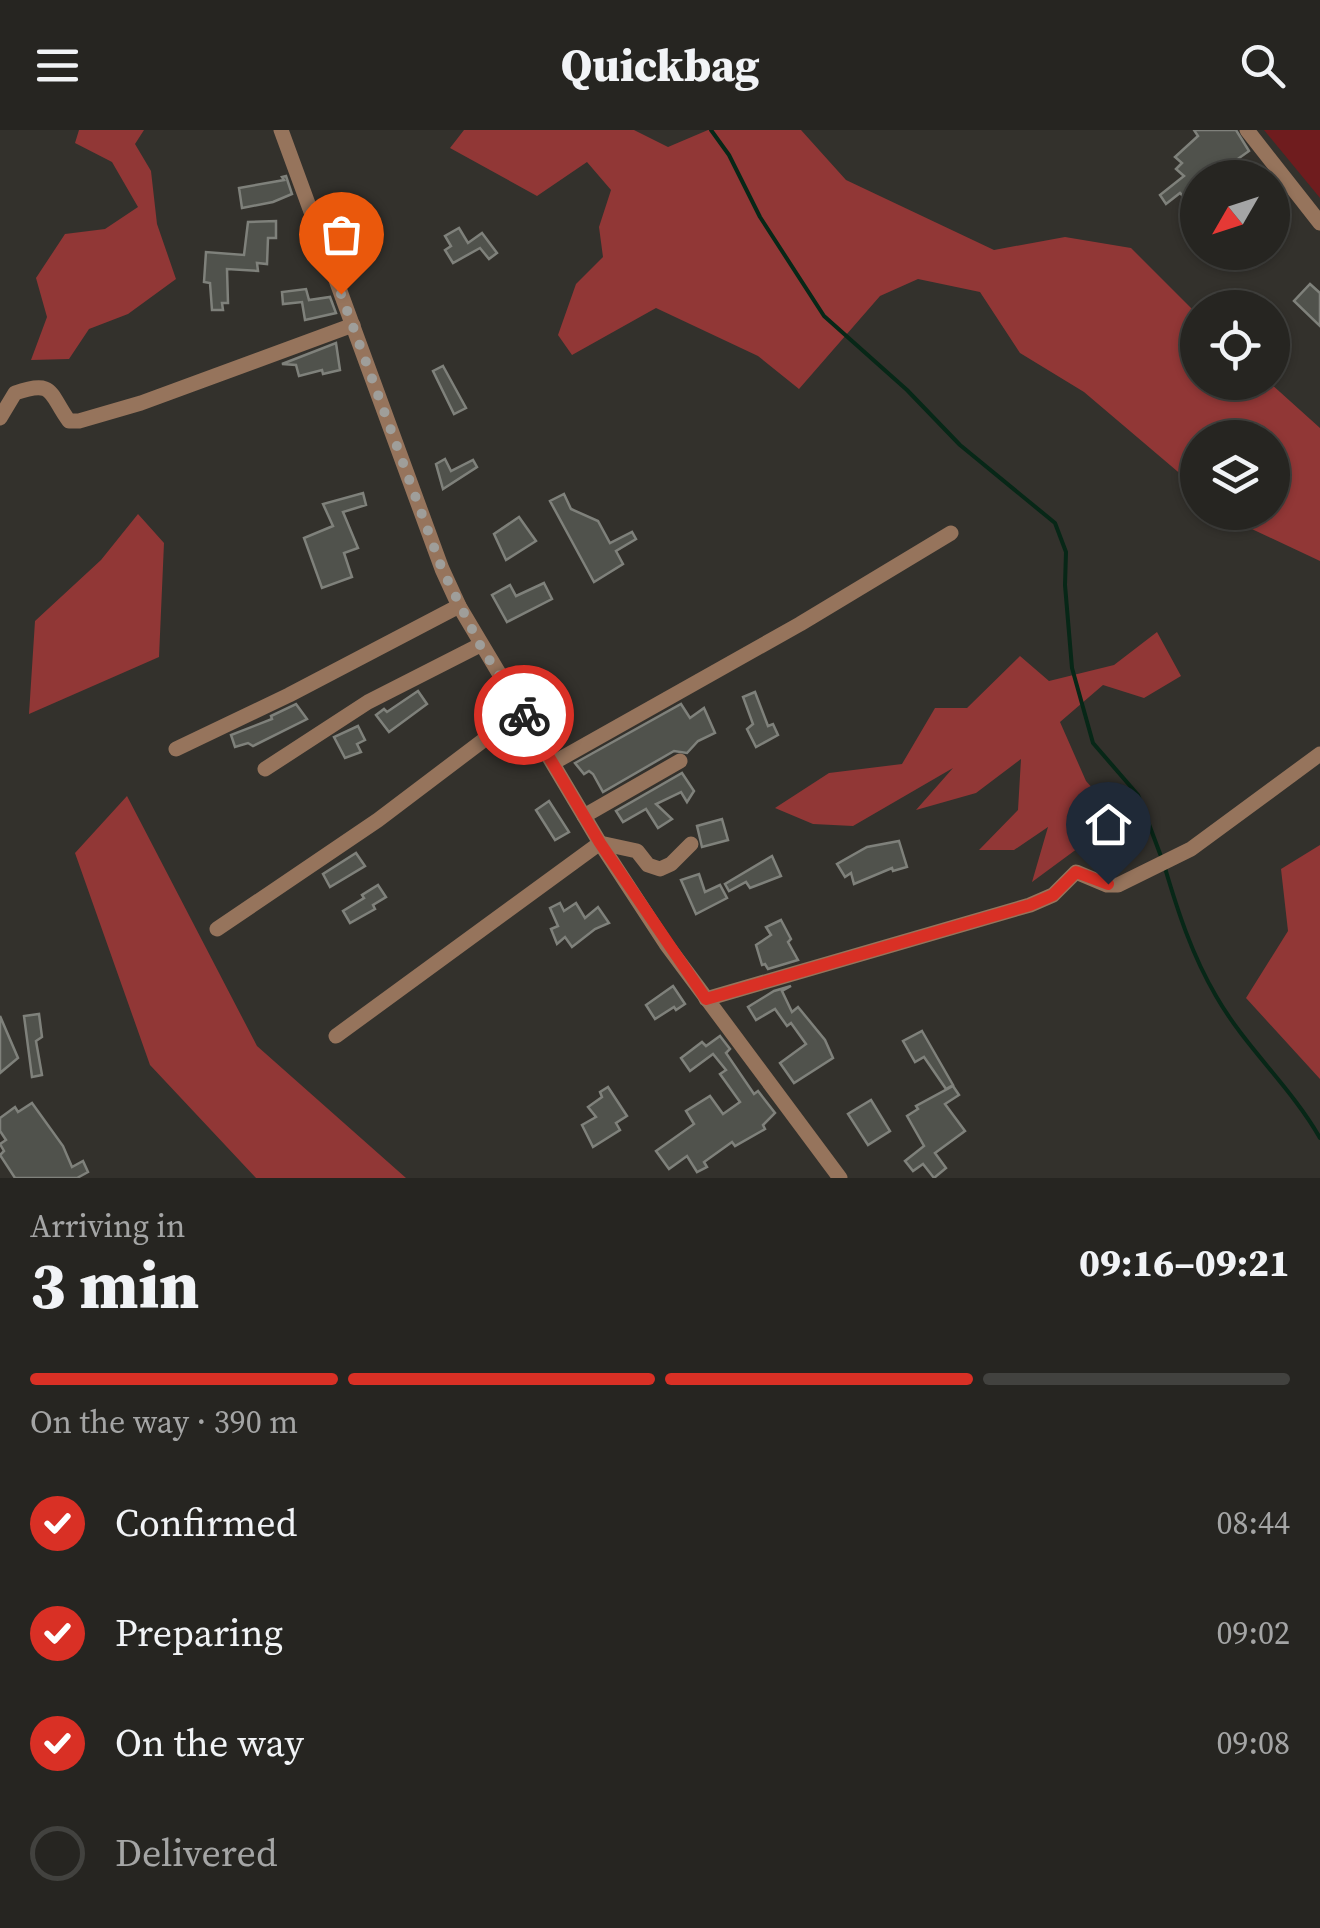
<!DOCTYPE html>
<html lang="en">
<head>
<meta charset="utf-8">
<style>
	:root { --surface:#262521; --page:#32312e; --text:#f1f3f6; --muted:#a4a5a5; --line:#42423f; --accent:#d93025 }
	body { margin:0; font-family:"Source Serif 4",serif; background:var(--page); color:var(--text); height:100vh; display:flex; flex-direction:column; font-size:38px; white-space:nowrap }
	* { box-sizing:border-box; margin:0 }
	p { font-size:32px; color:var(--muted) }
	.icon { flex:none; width:55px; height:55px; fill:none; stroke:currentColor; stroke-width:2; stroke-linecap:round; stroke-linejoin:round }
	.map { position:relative; height:1048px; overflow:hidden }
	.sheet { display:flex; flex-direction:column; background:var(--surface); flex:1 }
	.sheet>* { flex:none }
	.needle { width:65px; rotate:231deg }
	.fabs { position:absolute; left:1180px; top:30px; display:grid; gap:20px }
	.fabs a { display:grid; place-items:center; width:110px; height:110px; border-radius:50%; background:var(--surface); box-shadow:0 2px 8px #0004,0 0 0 2px var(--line); font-size:50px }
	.pin { position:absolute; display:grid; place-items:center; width:85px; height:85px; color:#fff; margin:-102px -42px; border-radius:50% 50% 50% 0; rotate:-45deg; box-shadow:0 0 10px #0007 }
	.pin .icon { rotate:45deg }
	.courier { position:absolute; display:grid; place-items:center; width:100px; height:100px; margin:-50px; border:8px solid #d93025; border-radius:50%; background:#fff; color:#222; box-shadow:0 2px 12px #0007 }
	.headline em { font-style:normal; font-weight:800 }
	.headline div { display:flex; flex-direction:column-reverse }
	.headline { display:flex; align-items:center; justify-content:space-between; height:170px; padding:0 30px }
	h1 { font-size:65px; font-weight:800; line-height:75px }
	.bar { display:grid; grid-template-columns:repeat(4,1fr); gap:15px 10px; align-content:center; height:120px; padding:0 30px }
	.bar i { height:12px; border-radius:8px; background:var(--line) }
	.bar .on { background:var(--accent) }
	.bar p { grid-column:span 4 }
	ol { padding:0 30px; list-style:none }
	li { display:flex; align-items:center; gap:30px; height:110px }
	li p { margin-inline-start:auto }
	li .icon { padding:10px; border-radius:50%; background:var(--accent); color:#fff; stroke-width:4 }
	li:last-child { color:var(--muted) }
	li i { width:55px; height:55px; border:5px solid var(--line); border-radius:50% }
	header { display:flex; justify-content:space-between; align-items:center; height:130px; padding:0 30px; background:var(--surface); font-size:45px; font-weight:800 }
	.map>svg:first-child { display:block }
</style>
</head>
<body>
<header><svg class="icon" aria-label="menu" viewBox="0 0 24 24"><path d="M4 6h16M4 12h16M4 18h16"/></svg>Quickbag<svg class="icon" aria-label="search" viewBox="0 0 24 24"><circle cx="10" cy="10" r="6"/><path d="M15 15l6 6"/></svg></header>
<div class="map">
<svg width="1320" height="1048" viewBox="0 0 1320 1048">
	<rect width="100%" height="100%" fill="#33312c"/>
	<!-- green -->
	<path fill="#6f1c1e" d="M 1264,0 L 1320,0 L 1320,68 Z"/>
	<!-- forest -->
	<g fill="#913736">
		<path d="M 79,0 L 144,0 L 135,14 L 151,41 L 157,94 L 176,149 L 128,184 L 89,199 L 69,229 L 31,230 L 47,187 L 36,148 L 65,104 L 105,99 L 138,77 L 112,32 L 75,13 Z"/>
		<path d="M 464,0 L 634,0 L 668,17 L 708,0 L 801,0 L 846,50 L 994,120 L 1065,107 L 1131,118 L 1197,184 L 1198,252 L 1270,253 L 1320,298 L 1320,431 L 1239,393 L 1226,383 L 1272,382 L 1272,308 L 1198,308 L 1197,358 L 1084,262 L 1020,223 L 980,162 L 918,149 L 880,166 L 799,259 L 758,226 L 656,178 L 572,225 L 558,205 L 576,154 L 603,127 L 599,97 L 611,60 L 587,32 L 537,66 L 450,18 Z"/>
		<path d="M 138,384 L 164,413 L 159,527 L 29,584 L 35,491 L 101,430 Z"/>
		<path d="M 1157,502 L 1181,546 L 1144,568 L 1103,555 L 1060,592 L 1086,651 L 1105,672 L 1089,710 L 1032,752 L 1048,697 L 1014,720 L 979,720 L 1018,680 L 1021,629 L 976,663 L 916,680 L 953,638 L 853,696 L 813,694 L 775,678 L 829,643 L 902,634 L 935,578 L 967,578 L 1020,526 L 1049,551 L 1114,535 Z"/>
		<path d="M 127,666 L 257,916 L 406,1048 L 256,1048 L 150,935 L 75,723 Z"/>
		<path d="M 1320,715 L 1320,949 L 1246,868 L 1288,801 L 1281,739 Z"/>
	</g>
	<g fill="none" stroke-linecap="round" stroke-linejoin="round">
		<!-- stream -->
		<g stroke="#072717" stroke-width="4">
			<path d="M 711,0 L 729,25 L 760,87 L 824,186 L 907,260 L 960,315 L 1055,393 L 1066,422 L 1065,455 L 1072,538 L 1093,613 L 1138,665 L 1162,729"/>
			<path d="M 1165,738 C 1178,782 1192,825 1216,866 C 1245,917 1291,957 1320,1008"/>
		</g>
	</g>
	<!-- building -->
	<g fill="#50524c" stroke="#7f817b" stroke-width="2.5">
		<path d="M 1194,0 L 1236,0 L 1249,21 L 1211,48 L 1198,48 L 1198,52 L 1183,66 L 1180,63 L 1166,74 L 1160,65 L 1184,46 L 1176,39 L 1182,33 L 1175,27 L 1198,6 Z"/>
		<path d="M 286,46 L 292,64 L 273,72 L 242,78 L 239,58 L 284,50 L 282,47 Z"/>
		<path d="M 276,91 L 276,108 L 268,108 L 267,134 L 257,133 L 258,141 L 227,139 L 228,173 L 222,173 L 223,180 L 212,180 L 210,153 L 204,152 L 206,122 L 244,125 L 248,92 Z"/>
		<path d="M 459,98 L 468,113 L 482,103 L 497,123 L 489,129 L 480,118 L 453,133 L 445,120 L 451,116 L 445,106 Z"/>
		<path d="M 1310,154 L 1320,163 L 1320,196 L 1294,171 Z"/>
		<path d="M 306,159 L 309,170 L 330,167 L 336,183 L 305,190 L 302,172 L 283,174 L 282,162 Z"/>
		<path d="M 336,213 L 340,240 L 323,244 L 322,240 L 299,246 L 296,235 L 282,234 Z"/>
		<path d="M 443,236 L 466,278 L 454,284 L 433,241 Z"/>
		<path d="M 445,329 L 451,341 L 473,330 L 477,337 L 443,359 L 436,334 Z"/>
		<path d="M 363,363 L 366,375 L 343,382 L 358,418 L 344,423 L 352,447 L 322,458 L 304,408 L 333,396 L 323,374 Z"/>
		<path d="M 564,364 L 571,379 L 598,391 L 610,413 L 632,402 L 636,409 L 616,421 L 623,434 L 594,452 L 550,371 Z"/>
		<path d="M 519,387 L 536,411 L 506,430 L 494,404 Z"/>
		<path d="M 544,453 L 552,469 L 507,492 L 492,465 L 510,455 L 516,466 Z"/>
		<path d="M 418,561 L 427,574 L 389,602 L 376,585 L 384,579 L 387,582 Z"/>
		<path d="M 755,562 L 768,596 L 773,594 L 778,605 L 756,617 L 747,599 L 753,594 L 743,567 Z"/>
		<path d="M 296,574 L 307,589 L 253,616 L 248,613 L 235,617 L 231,605 L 272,589 L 271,586 Z"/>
		<path d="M 681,574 L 690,588 L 704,578 L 715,603 L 698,611 L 687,623 L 674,621 L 603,662 L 593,644 L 589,641 L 584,644 L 575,633 Z"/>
		<path d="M 358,596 L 365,610 L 357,614 L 361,622 L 345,628 L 334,607 Z"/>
		<path d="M 682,643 L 694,661 L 687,672 L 681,662 L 656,674 L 672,689 L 658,698 L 646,679 L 623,692 L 616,681 Z"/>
		<path d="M 549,671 L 569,702 L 555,710 L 536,680 Z"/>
		<path d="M 722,689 L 728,710 L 702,717 L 697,696 Z"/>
		<path d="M 899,711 L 907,737 L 893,741 L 892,738 L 854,754 L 851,743 L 845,747 L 837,734 L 867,717 Z"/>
		<path d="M 356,723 L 365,736 L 330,757 L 323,744 Z"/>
		<path d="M 772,726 L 781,746 L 750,758 L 746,752 L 729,761 L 725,754 Z"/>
		<path d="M 699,744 L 705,762 L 720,755 L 727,768 L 696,784 L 681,750 Z"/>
		<path d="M 378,755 L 386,767 L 373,775 L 375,779 L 350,793 L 343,781 L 364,768 L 362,765 Z"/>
		<path d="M 560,773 L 564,781 L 576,773 L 585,788 L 598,777 L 609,793 L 595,799 L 572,817 L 565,807 L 557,814 L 551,799 L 558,796 L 550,778 Z"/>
		<path d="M 781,790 L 791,809 L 788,812 L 798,830 L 768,839 L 765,834 L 762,835 L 756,815 L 771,805 L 766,797 Z"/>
		<path d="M 673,856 L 685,874 L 676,880 L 674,877 L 655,889 L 646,875 Z"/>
		<path d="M 791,856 L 782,861 L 792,882 L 798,877 L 825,910 L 833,928 L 794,953 L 780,933 L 806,914 L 791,893 L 787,896 L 775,879 L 756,890 L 748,877 L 774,861 Z"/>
		<path d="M 39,884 L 42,907 L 36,911 L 42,945 L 32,947 L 24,886 Z"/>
		<path d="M 0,886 L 18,928 L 0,943 Z"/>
		<path d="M 922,901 L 953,955 L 946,959 L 924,927 L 915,932 L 903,911 Z"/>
		<path d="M 720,906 L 730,919 L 726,923 L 754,964 L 758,961 L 775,983 L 763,995 L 765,999 L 735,1016 L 732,1012 L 704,1032 L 707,1037 L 697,1042 L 687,1026 L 669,1039 L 656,1021 L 694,994 L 686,981 L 710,966 L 723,984 L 740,972 L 720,944 L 726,940 L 713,924 L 690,941 L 681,928 L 702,912 L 706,916 Z"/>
		<path d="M 953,956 L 959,965 L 945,974 L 965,1001 L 935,1023 L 946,1038 L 934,1048 L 923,1034 L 913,1041 L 905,1031 L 924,1016 L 907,986 L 918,979 L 916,976 Z"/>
		<path d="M 608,957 L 627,986 L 616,993 L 620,1000 L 593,1017 L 582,995 L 596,987 L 588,977 L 602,967 L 600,962 Z"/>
		<path d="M 871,970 L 890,1001 L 868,1015 L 848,984 Z"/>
		<path d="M 32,973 L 63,1016 L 72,1037 L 83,1031 L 88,1042 L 77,1048 L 15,1048 L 0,1025 L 4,1021 L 0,1014 L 6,1010 L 0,1001 L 0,988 L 15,977 L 18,982 Z"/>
	</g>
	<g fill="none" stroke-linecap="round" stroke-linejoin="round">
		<!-- minor -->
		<g stroke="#96745c" stroke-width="15">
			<path d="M 281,0 L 442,439 L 459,476 L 600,713 L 666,814 L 840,1048"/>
			<path d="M 1247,0 L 1320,93"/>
			<path d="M 0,288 L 15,263 C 55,249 49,264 69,291 L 79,291 L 141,273 L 353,195"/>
			<path d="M 176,619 L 289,565 L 459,476"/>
			<path d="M 553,633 L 800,494 L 951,403"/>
			<path d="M 265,639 L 368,572 L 480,515"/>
			<path d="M 584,686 L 680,631"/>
			<path d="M 217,799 L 378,690 L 522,581"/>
			<path d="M 706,869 L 1030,775 L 1053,765 L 1076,742 L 1107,755 L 1118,755 L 1191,719 L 1320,624"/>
			<path d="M 336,906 L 600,713 L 637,721 L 648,735 L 660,739 L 671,734 L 691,714"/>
		</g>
	</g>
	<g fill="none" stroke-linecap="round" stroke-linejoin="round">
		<!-- done -->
		<path stroke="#9f9e9a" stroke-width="10" stroke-dasharray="0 18" d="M 341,164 L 442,439 L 480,515 L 524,585"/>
		<!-- route -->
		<path stroke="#d93025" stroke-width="12" d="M 524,585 L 600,713 L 706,869 L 1030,775 L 1053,765 L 1076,742 L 1108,754"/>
	</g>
</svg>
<div class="fabs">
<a><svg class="needle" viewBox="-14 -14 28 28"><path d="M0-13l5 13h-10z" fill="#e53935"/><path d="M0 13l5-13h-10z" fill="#a4a5a5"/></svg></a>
<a><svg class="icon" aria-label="locate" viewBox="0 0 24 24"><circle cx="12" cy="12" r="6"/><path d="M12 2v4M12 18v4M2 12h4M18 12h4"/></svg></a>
<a><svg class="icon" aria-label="layers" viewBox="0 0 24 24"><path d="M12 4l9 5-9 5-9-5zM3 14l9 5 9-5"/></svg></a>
</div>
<div class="pin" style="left:341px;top:164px;background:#ea580c"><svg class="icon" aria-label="bag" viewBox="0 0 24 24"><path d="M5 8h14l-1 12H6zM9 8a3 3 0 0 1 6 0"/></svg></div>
<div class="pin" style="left:1108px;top:754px;background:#1f2937"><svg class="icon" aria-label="home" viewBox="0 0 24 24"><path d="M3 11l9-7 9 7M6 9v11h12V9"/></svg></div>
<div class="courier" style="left:524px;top:585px"><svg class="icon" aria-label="bike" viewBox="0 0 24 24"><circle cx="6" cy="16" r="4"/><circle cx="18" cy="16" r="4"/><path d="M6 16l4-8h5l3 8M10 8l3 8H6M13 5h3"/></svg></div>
</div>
<section class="sheet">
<div class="headline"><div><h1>3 min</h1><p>Arriving in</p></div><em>09:16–09:21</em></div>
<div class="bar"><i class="on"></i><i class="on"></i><i class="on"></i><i></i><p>On the way · 390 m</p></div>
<ol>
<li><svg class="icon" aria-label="check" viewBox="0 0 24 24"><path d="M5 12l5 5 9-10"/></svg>Confirmed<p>08:44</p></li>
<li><svg class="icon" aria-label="check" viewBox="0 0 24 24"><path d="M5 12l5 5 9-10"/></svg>Preparing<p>09:02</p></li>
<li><svg class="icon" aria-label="check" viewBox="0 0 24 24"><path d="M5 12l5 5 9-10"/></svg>On the way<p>09:08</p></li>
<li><i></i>Delivered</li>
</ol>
</section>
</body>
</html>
